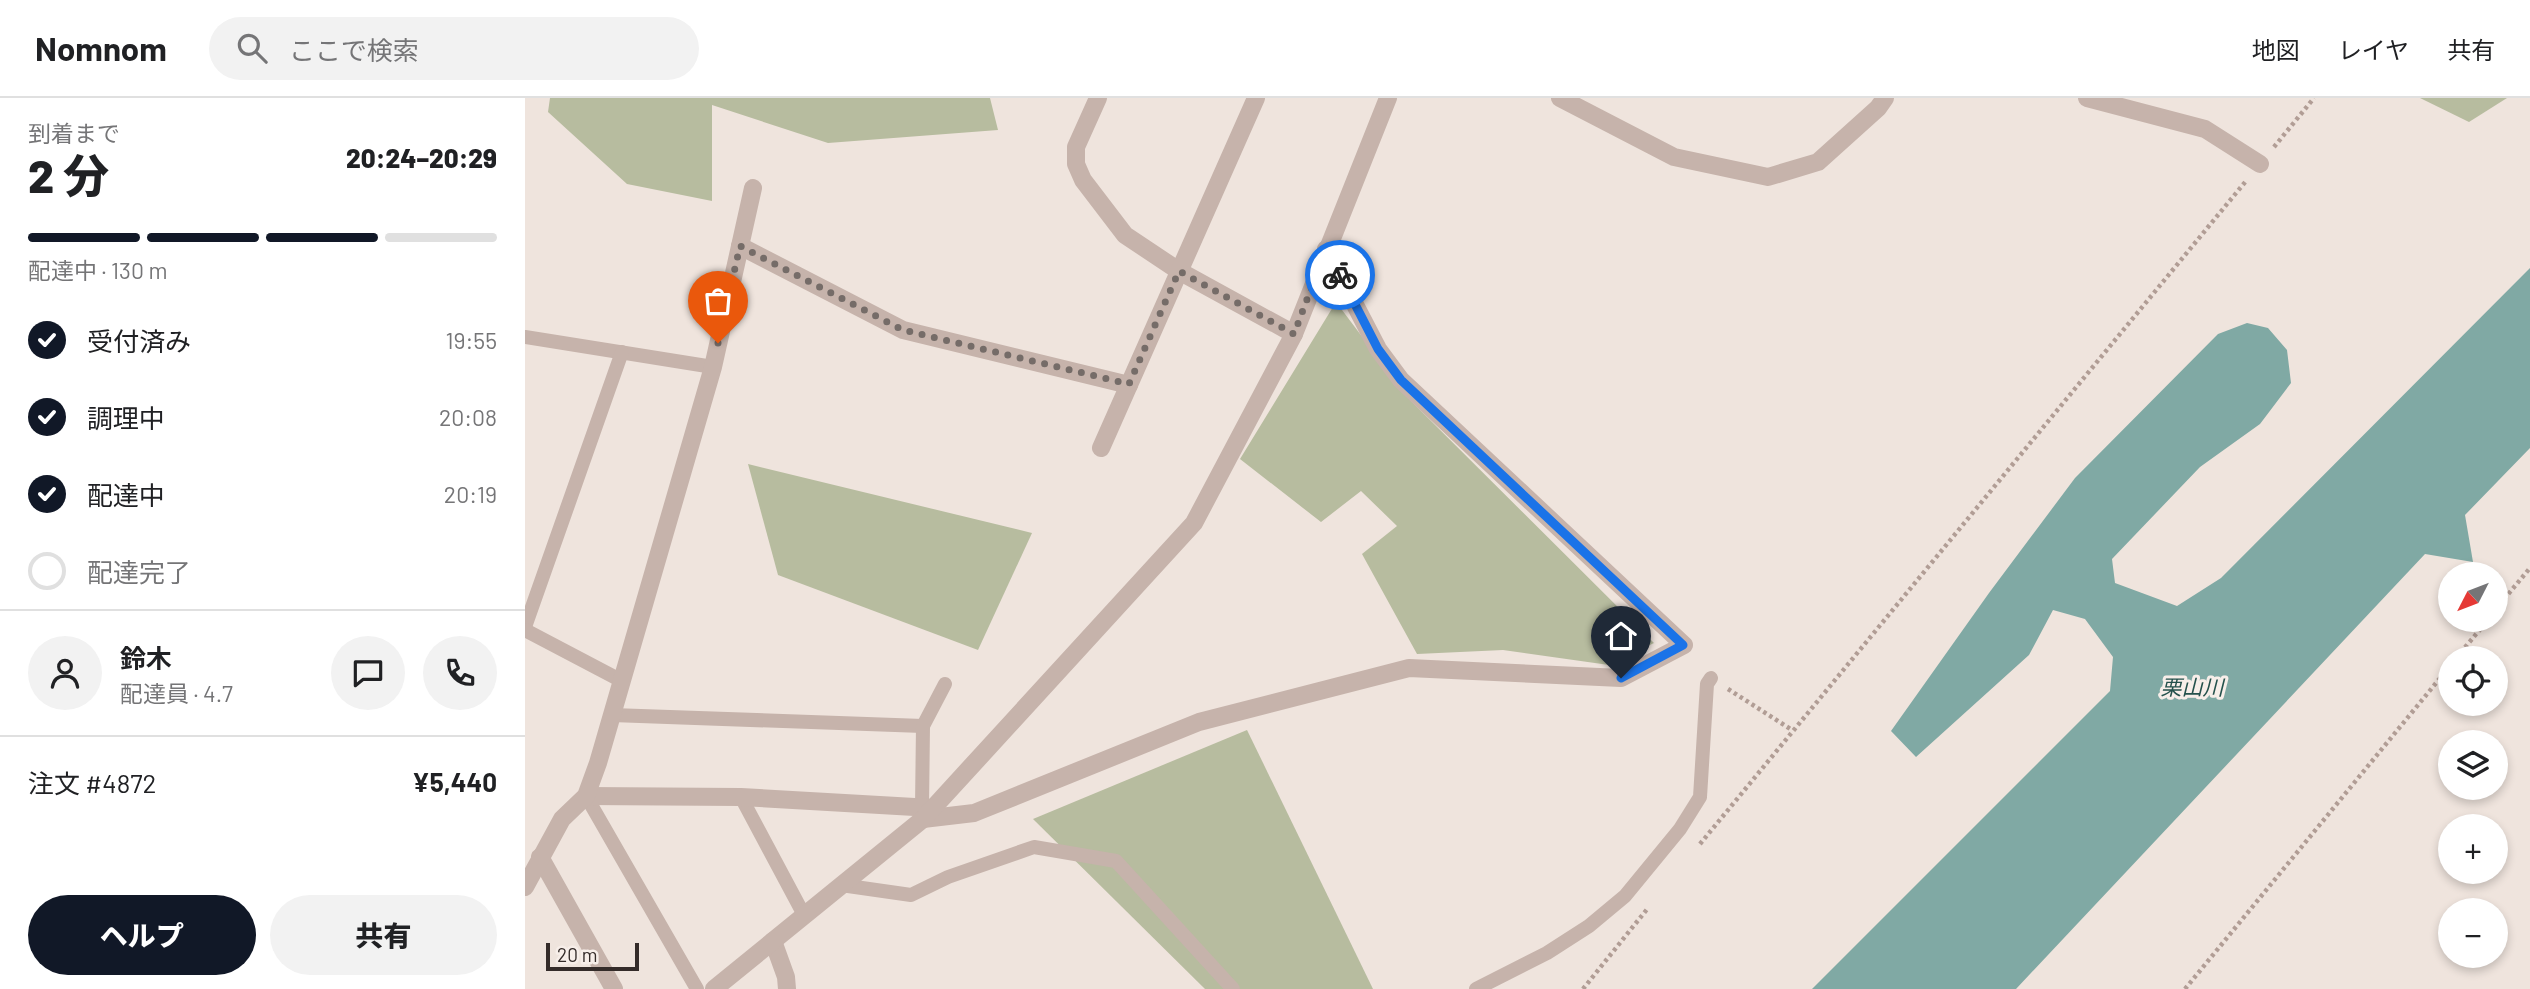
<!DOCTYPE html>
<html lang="ja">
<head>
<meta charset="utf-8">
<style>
	:root { --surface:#fff; --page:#f2f2f2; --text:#202124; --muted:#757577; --line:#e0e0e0; --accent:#111827 }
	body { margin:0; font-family:Barlow,"Noto Sans JP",sans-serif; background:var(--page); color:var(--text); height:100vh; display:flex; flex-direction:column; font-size:26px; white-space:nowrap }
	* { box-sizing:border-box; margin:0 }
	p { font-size:23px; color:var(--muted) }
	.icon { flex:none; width:38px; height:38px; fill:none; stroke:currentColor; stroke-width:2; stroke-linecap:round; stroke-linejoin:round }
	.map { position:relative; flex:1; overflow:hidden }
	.details { display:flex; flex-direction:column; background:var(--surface); width:525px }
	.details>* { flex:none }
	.needle { width:46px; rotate:228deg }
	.buttons { position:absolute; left:1913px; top:464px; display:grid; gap:14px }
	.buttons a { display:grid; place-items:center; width:70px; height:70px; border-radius:50%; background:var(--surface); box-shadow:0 4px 10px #0003; font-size:35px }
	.scale { position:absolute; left:21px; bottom:18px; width:93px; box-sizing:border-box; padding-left:7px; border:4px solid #342b29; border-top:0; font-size:19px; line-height:24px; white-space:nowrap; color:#342b29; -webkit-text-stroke:5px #f7eee9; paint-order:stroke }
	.pin { position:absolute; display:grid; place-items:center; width:60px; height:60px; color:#fff; margin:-72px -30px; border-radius:50% 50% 50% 0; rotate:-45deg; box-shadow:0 0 7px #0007 }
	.pin .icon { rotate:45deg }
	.courier { position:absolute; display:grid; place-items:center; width:70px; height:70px; margin:-35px; border:5px solid #1a73e8; border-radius:50%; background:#fff; color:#222; box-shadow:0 2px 9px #0007 }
	.summary em { font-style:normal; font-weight:800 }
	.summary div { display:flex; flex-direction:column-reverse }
	.summary { display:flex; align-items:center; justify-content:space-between; height:119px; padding:0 28px }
	h1 { font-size:46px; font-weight:800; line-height:52px }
	.bar { display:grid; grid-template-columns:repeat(4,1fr); gap:10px 7px; align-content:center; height:84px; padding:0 28px }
	.bar i { height:9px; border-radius:5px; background:var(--line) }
	.bar .active { background:var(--accent) }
	.bar p { grid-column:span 4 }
	.line { display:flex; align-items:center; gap:18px; padding:0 28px; border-top:2px solid var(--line) }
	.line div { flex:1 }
	.round { display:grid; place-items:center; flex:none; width:74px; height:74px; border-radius:37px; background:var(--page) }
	ol { padding:0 28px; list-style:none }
	li { display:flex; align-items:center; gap:21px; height:77px }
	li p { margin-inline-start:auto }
	li .icon { padding:7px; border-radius:50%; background:var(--accent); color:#fff; stroke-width:4 }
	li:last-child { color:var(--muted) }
	li i { width:38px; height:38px; border:4px solid var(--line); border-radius:50% }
	.cta { display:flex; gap:14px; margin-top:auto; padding:14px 28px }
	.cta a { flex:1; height:80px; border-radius:42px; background:var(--accent); color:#fff; font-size:28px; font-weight:800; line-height:80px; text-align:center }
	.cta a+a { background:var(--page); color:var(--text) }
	header { display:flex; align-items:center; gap:42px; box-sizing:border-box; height:98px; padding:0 35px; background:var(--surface); border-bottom:2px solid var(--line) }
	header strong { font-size:33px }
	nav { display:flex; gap:38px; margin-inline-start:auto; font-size:24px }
	.search { width:490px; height:63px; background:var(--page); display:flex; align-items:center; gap:18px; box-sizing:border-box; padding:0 24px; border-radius:38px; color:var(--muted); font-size:26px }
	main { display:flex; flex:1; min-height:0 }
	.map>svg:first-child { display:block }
</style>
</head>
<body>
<header>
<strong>Nomnom</strong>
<div class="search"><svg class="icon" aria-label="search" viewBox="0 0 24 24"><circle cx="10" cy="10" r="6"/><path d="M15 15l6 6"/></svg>ここで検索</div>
<nav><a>地図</a><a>レイヤ</a><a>共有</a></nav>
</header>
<main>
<section class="details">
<div class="summary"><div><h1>2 分</h1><p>到着まで</p></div><em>20:24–20:29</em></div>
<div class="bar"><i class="active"></i><i class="active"></i><i class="active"></i><i></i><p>配達中 · 130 m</p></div>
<ol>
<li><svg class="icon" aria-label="check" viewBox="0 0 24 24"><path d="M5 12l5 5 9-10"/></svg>受付済み<p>19:55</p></li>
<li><svg class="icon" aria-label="check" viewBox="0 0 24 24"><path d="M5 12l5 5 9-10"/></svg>調理中<p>20:08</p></li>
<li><svg class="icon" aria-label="check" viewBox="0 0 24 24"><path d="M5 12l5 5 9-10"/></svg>配達中<p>20:19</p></li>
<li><i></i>配達完了</li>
</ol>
<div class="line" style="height:126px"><a class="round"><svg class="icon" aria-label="person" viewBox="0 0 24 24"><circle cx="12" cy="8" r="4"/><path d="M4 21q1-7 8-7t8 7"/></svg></a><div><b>鈴木</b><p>配達員 · 4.7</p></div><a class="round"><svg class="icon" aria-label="chat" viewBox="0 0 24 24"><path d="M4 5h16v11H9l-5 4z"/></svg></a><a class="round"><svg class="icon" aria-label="phone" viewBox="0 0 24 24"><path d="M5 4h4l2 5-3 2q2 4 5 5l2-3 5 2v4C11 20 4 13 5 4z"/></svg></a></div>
<div class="line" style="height:91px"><div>注文 #4872</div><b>¥5,440</b></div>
<div class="cta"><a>ヘルプ</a><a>共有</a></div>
</section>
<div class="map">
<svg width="2005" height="891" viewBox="0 0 2005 891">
	<rect width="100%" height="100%" fill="#efe4dd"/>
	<!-- green -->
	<g fill="#b7bc9f">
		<path d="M 25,0 L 465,0 L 473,32 L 303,45 L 187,7 L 187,103 L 102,86 L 23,14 Z"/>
		<path d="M 1895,0 L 1982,0 L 1944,24 Z"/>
		<path d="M 811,204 L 884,301 L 1129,545 L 1084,567 L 978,552 L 892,556 L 837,456 L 872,428 L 836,393 L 796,424 L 715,361 Z"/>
		<path d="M 223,366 L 507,435 L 453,552 L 253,477 Z"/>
		<path d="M 722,632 L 848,891 L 680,891 L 508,721 Z"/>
	</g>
	<!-- water -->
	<path fill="#80a9a4" d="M 2005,170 L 2005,350 L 1940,417 L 1948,464 L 1900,456 L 1491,891 L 1287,891 L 1585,593 L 1588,559 L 1560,521 L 1528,512 L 1504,557 L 1391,659 L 1366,633 L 1464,495 L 1550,380 L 1693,236 L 1722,225 L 1743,230 L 1762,252 L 1766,285 L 1735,326 L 1675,369 L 1587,461 L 1590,485 L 1652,508 L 1696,480 Z"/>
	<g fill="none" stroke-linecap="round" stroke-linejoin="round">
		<!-- path -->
		<g stroke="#b19d95" stroke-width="4.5" stroke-dasharray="3.5 3.5" stroke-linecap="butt">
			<path d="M 1749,49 L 1789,0"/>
			<path d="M 1970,512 L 2005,470"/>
			<path d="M 1931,560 L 1963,522"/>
			<path d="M 1203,591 L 1267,632"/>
			<path d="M 1175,746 L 1721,83"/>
			<path d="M 1058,891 L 1123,810"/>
			<path d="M 1660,891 L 1925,568"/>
		</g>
		<!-- service -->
		<g stroke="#c6b3ab" stroke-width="14">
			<path d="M 0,239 L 188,269"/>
			<path d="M 0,529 L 97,254"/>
			<path d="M 0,532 L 97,583"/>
			<path d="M 87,617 L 398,628"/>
			<path d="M 61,698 L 172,891"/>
			<path d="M 216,699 L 279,817"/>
			<path d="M 397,709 L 398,628 L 420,586"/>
			<path d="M 316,787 L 386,797 L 423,779 L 509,749 L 591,763 L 708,891"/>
			<path d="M 951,891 L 1022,855 L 1064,828 L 1100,798 L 1155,731 L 1175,699 L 1182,586 L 1186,580"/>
		</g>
		<!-- minor -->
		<g stroke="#c6b3ab" stroke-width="18">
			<path d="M 573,0 L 551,49 L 551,66 L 558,82 L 600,137 L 654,173 L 769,236"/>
			<path d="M 1035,0 L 1149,59 L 1243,79 L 1293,64 L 1353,10 L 1360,0"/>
			<path d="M 1562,0 L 1680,31 L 1735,66"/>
			<path d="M 215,148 L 378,232 L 604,287"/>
			<path d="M 576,350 L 731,0"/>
			<path d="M 61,698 L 216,699 L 407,710"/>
			<path d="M 398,721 L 449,715 L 674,624 L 884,570 L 1096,580 L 1159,547 L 876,282 L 853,251 L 801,151"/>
			<path d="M 15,759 L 89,891"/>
			<path d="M 0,789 L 37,721 L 61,698 L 73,665 L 188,269 L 228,90"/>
			<path d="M 248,843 L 261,879 L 262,891"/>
			<path d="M 189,891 L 398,721 L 669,425 L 769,236 L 863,0"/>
		</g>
	</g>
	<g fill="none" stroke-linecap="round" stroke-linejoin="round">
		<!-- done -->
		<path stroke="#756c68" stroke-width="7" stroke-dasharray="0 12.6" d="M 193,245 L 215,148 L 378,232 L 604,286 L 654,173 L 769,236 L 801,151 L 815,177"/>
		<!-- route -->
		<path stroke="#1a73e8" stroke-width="9" d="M 815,177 L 853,251 L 876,282 L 1158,547 L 1096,580"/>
	</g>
	<g text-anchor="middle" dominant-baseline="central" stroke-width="6" stroke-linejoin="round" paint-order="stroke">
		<!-- water labels -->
		<g font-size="21" font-style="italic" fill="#24514c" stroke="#f7eee9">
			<text x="1667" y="588">栗山川</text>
		</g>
	</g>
</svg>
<div class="buttons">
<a><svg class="needle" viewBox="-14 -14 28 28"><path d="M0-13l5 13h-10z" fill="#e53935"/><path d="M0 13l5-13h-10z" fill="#757577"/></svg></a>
<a><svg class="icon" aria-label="locate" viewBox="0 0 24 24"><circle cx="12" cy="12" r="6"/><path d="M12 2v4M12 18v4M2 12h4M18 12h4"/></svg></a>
<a><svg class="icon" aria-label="layers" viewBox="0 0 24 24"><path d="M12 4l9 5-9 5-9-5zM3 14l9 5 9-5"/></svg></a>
<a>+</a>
<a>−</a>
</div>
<div class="scale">20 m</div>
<div class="pin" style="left:193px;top:245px;background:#ea580c"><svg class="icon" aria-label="bag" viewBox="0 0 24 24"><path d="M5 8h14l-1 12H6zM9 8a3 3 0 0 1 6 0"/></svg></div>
<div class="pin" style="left:1096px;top:580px;background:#1f2937"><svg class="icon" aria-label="home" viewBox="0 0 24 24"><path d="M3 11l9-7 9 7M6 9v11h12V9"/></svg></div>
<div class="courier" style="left:815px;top:177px"><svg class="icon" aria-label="bike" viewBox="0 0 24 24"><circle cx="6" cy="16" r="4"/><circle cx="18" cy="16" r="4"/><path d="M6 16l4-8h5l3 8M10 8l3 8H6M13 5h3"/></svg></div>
</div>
</main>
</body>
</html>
